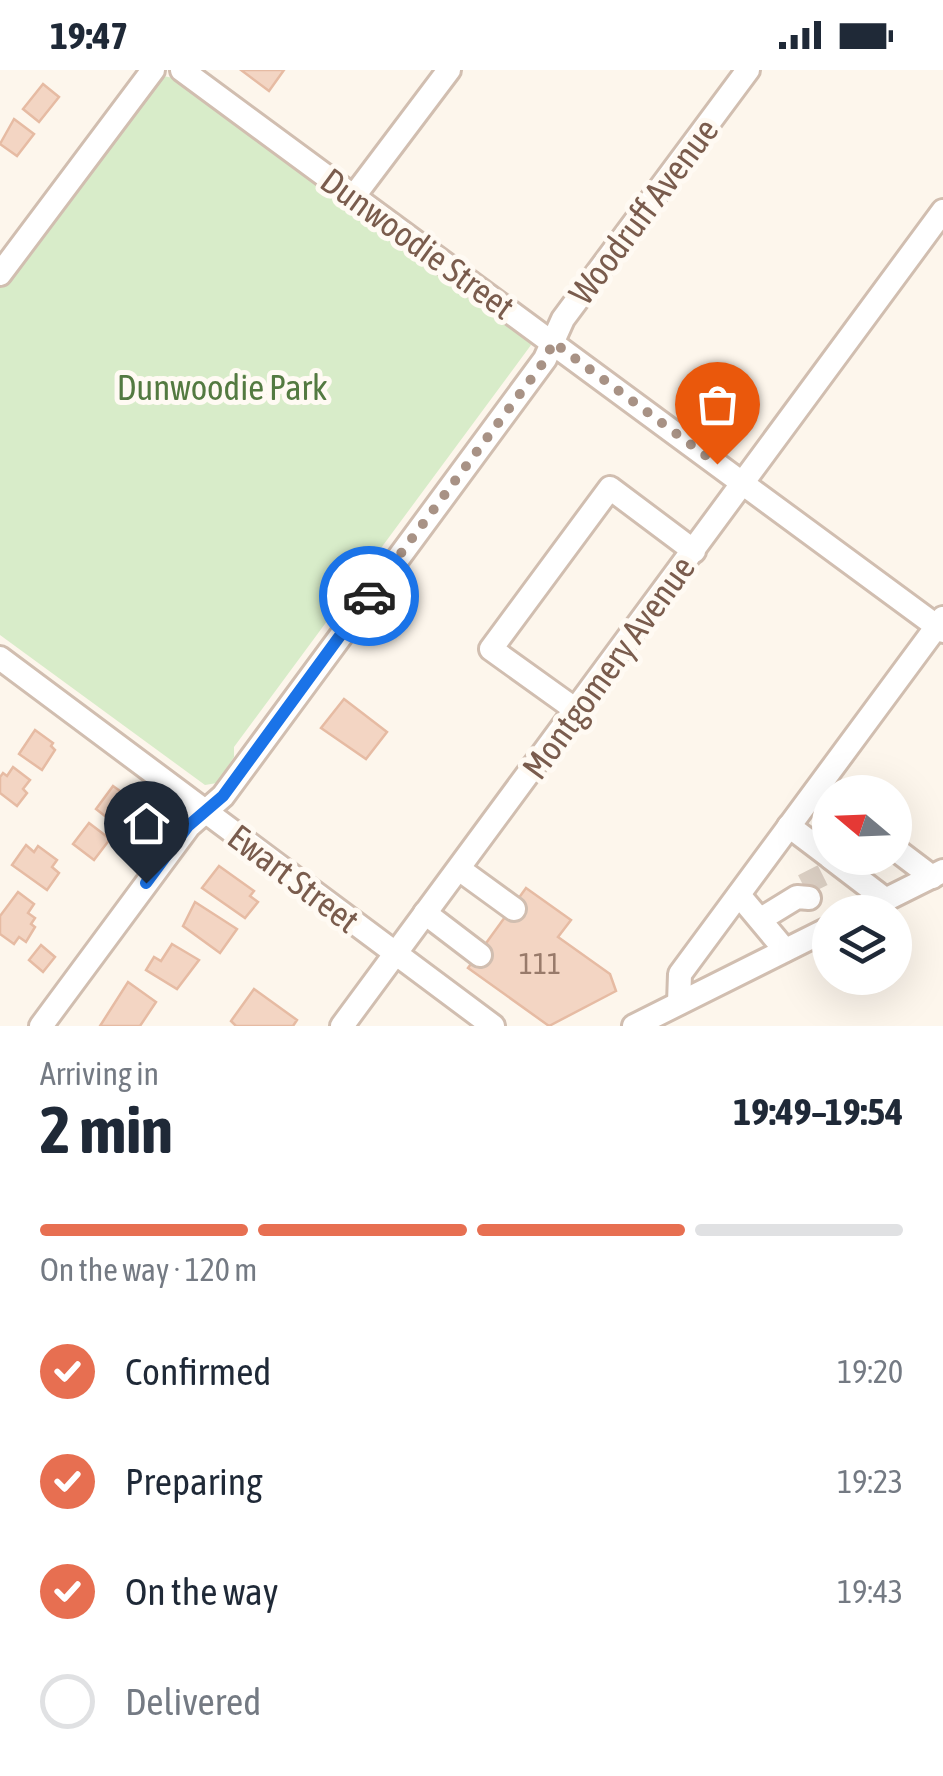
<!DOCTYPE html>
<html lang="en">
<head>
<meta charset="utf-8">
<style>
	:root { --surface:#fff; --page:#f2f2f3; --text:#1f2937; --muted:#747a83; --line:#e0e1e3; --accent:#e76f51 }
	body { margin:0; font-family:"Asap Condensed",sans-serif; background:var(--page); color:var(--text); height:100vh; display:flex; flex-direction:column; font-size:38px; white-space:nowrap }
	* { box-sizing:border-box; margin:0 }
	p { font-size:32px; color:var(--muted) }
	.icon { flex:none; width:55px; height:55px; fill:none; stroke:currentColor; stroke-width:2; stroke-linecap:round; stroke-linejoin:round }
	.map { position:relative; height:956px; overflow:hidden }
	.drawer { display:flex; flex-direction:column; background:var(--surface); flex:1 }
	.drawer>* { flex:none }
	.needle { width:65px; rotate:289deg }
	.fabs { position:absolute; left:812px; top:705px; display:grid; gap:20px }
	.fabs a { display:grid; place-items:center; width:100px; height:100px; border-radius:50%; background:var(--surface); box-shadow:0 10px 40px #0002; font-size:50px }
	.pin { position:absolute; display:grid; place-items:center; width:85px; height:85px; color:#fff; margin:-102px -42px; border-radius:50% 50% 50% 0; rotate:-45deg; box-shadow:0 0 10px #0007 }
	.pin .icon { rotate:45deg }
	.courier { position:absolute; display:grid; place-items:center; width:100px; height:100px; margin:-50px; border:8px solid #1a73e8; border-radius:50%; background:#fff; color:#222; box-shadow:0 2px 12px #0007 }
	.headline em { font-style:normal; font-weight:700 }
	.headline div { display:flex; flex-direction:column-reverse }
	.headline { display:flex; align-items:center; justify-content:space-between; height:170px; padding:0 40px }
	h1 { font-size:65px; font-weight:700; line-height:75px }
	.bar { display:grid; grid-template-columns:repeat(4,1fr); gap:15px 10px; align-content:center; height:120px; padding:0 40px }
	.bar i { height:12px; border-radius:8px; background:var(--line) }
	.bar .on { background:var(--accent) }
	.bar p { grid-column:span 4 }
	ol { padding:0 40px; list-style:none }
	li { display:flex; align-items:center; gap:30px; height:110px }
	li p { margin-inline-start:auto }
	li .icon { padding:10px; border-radius:50%; background:var(--accent); color:#fff; stroke-width:4 }
	li:last-child { color:var(--muted) }
	li i { width:55px; height:55px; border:5px solid var(--line); border-radius:50% }
	.status { display:flex; justify-content:space-between; align-items:center; height:70px; padding:0 50px; background:var(--surface); direction:ltr }
	.status svg { height:28px; fill:currentColor }
	.map>svg:first-child { display:block }
</style>
</head>
<body>
<div class="status"><b>19:47</b><svg viewBox="0 0 49 12"><path d="M0 12V9h3v3zM5 12V6h3v6zM10 12V3h3v9zM15 12V0h3v12zM26 1h20v11H26zM47 4h2v5h-2z"/></svg></div>
<div class="map">
<svg width="943" height="956" viewBox="0 0 943 956">
	<rect width="100%" height="100%" fill="#fdf6ec"/>
	<!-- green -->
	<path fill="#d8ecc9" d="M 163,6 L 179,9 L 528,266 L 531,275 L 234,677 L 234,687 L 217,713 L 205,715 L 0,565 L 0,216 L 154,10 Z"/>
	<!-- building -->
	<g fill="#f3d5c3" stroke="#e6bba3" stroke-width="2.5">
		<path d="M 241,0 L 284,0 L 269,21 Z"/>
		<path d="M 43,14 L 59,27 L 39,52 L 23,39 Z"/>
		<path d="M 14,49 L 34,64 L 17,86 L 0,74 Z"/>
		<path d="M 344,629 L 387,662 L 366,689 L 321,658 Z"/>
		<path d="M 35,660 L 53,673 L 51,676 L 55,680 L 42,700 L 19,684 Z"/>
		<path d="M 13,697 L 30,710 L 23,719 L 27,723 L 17,736 L 0,723 L 0,707 L 3,703 L 7,706 Z"/>
		<path d="M 113,716 L 137,733 L 119,757 L 96,739 Z"/>
		<path d="M 89,753 L 110,769 L 94,790 L 73,774 Z"/>
		<path d="M 26,775 L 34,782 L 38,776 L 57,790 L 52,797 L 59,803 L 47,820 L 12,795 Z"/>
		<path d="M 219,796 L 254,821 L 250,826 L 258,832 L 245,848 L 202,818 Z"/>
		<path d="M 526,818 L 571,850 L 558,867 L 610,904 L 616,921 L 549,956 L 468,898 Z"/>
		<path d="M 18,822 L 34,834 L 28,843 L 35,848 L 31,854 L 35,857 L 26,872 L 19,867 L 14,874 L 0,864 L 0,846 Z"/>
		<path d="M 195,832 L 237,859 L 220,883 L 183,856 Z"/>
		<path d="M 172,874 L 199,890 L 177,919 L 146,900 L 154,887 L 161,891 Z"/>
		<path d="M 41,875 L 55,887 L 43,902 L 29,890 Z"/>
		<path d="M 128,912 L 156,932 L 140,956 L 100,956 Z"/>
		<path d="M 254,919 L 297,950 L 293,956 L 236,956 L 231,951 Z"/>
	</g>
	<g fill="none" stroke-linecap="round" stroke-linejoin="round">
		<!-- minor-tunnel -->
		<path stroke="#dcd0c4" stroke-width="22" stroke-dasharray="22 11" stroke-linecap="butt" d="M 803,815 L 827,803"/>
		<!-- minor casing -->
		<g stroke="#d1beb0" stroke-width="28">
			<g id="minor">
				<path d="M 182,0 L 943,561"/>
				<path d="M 354,126 L 449,0"/>
				<path d="M 0,204 L 153,0"/>
				<path d="M 0,588 L 493,956"/>
				<path d="M 576,640 L 491,579 L 610,418 L 694,481"/>
				<path d="M 789,756 L 830,787"/>
				<path d="M 895,779 L 932,807"/>
				<path d="M 831,788 L 886,830"/>
				<path d="M 459,799 L 514,839"/>
				<path d="M 739,825 L 785,880"/>
				<path d="M 861,842 L 943,801"/>
				<path d="M 425,843 L 480,885"/>
				<path d="M 761,849 L 797,827 L 809,828"/>
				<path d="M 679,933 L 680,904 L 943,548"/>
				<path d="M 41,956 L 189,756 L 223,726 L 545,289 L 563,249 L 748,0"/>
				<path d="M 342,956 L 943,141"/>
				<path d="M 634,956 L 830,858"/>
			</g>
		</g>
		<!-- minor -->
		<use href="#minor" stroke="#fff" stroke-width="22"/>
	</g>
	<g fill="none" stroke-linecap="round" stroke-linejoin="round">
		<!-- done -->
		<path stroke="#a89285" stroke-width="10" stroke-dasharray="0 18" d="M 369,526 L 546,289 L 553,272 L 717,394"/>
		<!-- route -->
		<path stroke="#1a73e8" stroke-width="12" d="M 146,813 L 188,756 L 223,726 L 369,526"/>
	</g>
	<g text-anchor="middle" dominant-baseline="central" stroke-width="10" stroke-linejoin="round" paint-order="stroke">
		<!-- number labels -->
		<g font-size="30" fill="#987a6a">
			<text x="540" y="893">111</text>
		</g>
		<!-- street labels -->
		<g font-size="35" fill="#7a5c4d" stroke="#fffaf3">
			<text transform="translate(643 141) rotate(-53)">Woodruff Avenue</text>
			<text transform="translate(418 173) rotate(36)">Dunwoodie Street</text>
			<text transform="translate(608 597) rotate(-54)">Montgomery Avenue</text>
			<text transform="translate(294 808) rotate(37)">Ewart Street</text>
		</g>
		<!-- park labels -->
		<g font-size="35" fill="#537a41" stroke="#fffaf3">
			<text x="222" y="317">Dunwoodie Park</text>
		</g>
	</g>
</svg>
<div class="fabs">
<a><svg class="needle" viewBox="-14 -14 28 28"><path d="M0-13l5 13h-10z" fill="#e53935"/><path d="M0 13l5-13h-10z" fill="#747a83"/></svg></a>
<a><svg class="icon" aria-label="layers" viewBox="0 0 24 24"><path d="M12 4l9 5-9 5-9-5zM3 14l9 5 9-5"/></svg></a>
</div>
<div class="pin" style="left:717px;top:394px;background:#ea580c"><svg class="icon" aria-label="bag" viewBox="0 0 24 24"><path d="M5 8h14l-1 12H6zM9 8a3 3 0 0 1 6 0"/></svg></div>
<div class="pin" style="left:146px;top:813px;background:#1f2937"><svg class="icon" aria-label="home" viewBox="0 0 24 24"><path d="M3 11l9-7 9 7M6 9v11h12V9"/></svg></div>
<div class="courier" style="left:369px;top:526px"><svg class="icon" aria-label="car" viewBox="0 0 24 24"><path d="M5 17H2v-5l4-1 3-4h7l3 4 3 1v5h-3M9 17h6M6 11h13"/><circle cx="7" cy="17" r="2"/><circle cx="17" cy="17" r="2"/></svg></div>
</div>
<section class="drawer">
<div class="headline"><div><h1>2 min</h1><p>Arriving in</p></div><em>19:49–19:54</em></div>
<div class="bar"><i class="on"></i><i class="on"></i><i class="on"></i><i></i><p>On the way · 120 m</p></div>
<ol>
<li><svg class="icon" aria-label="check" viewBox="0 0 24 24"><path d="M5 12l5 5 9-10"/></svg>Confirmed<p>19:20</p></li>
<li><svg class="icon" aria-label="check" viewBox="0 0 24 24"><path d="M5 12l5 5 9-10"/></svg>Preparing<p>19:23</p></li>
<li><svg class="icon" aria-label="check" viewBox="0 0 24 24"><path d="M5 12l5 5 9-10"/></svg>On the way<p>19:43</p></li>
<li><i></i>Delivered</li>
</ol>
</section>
</body>
</html>
